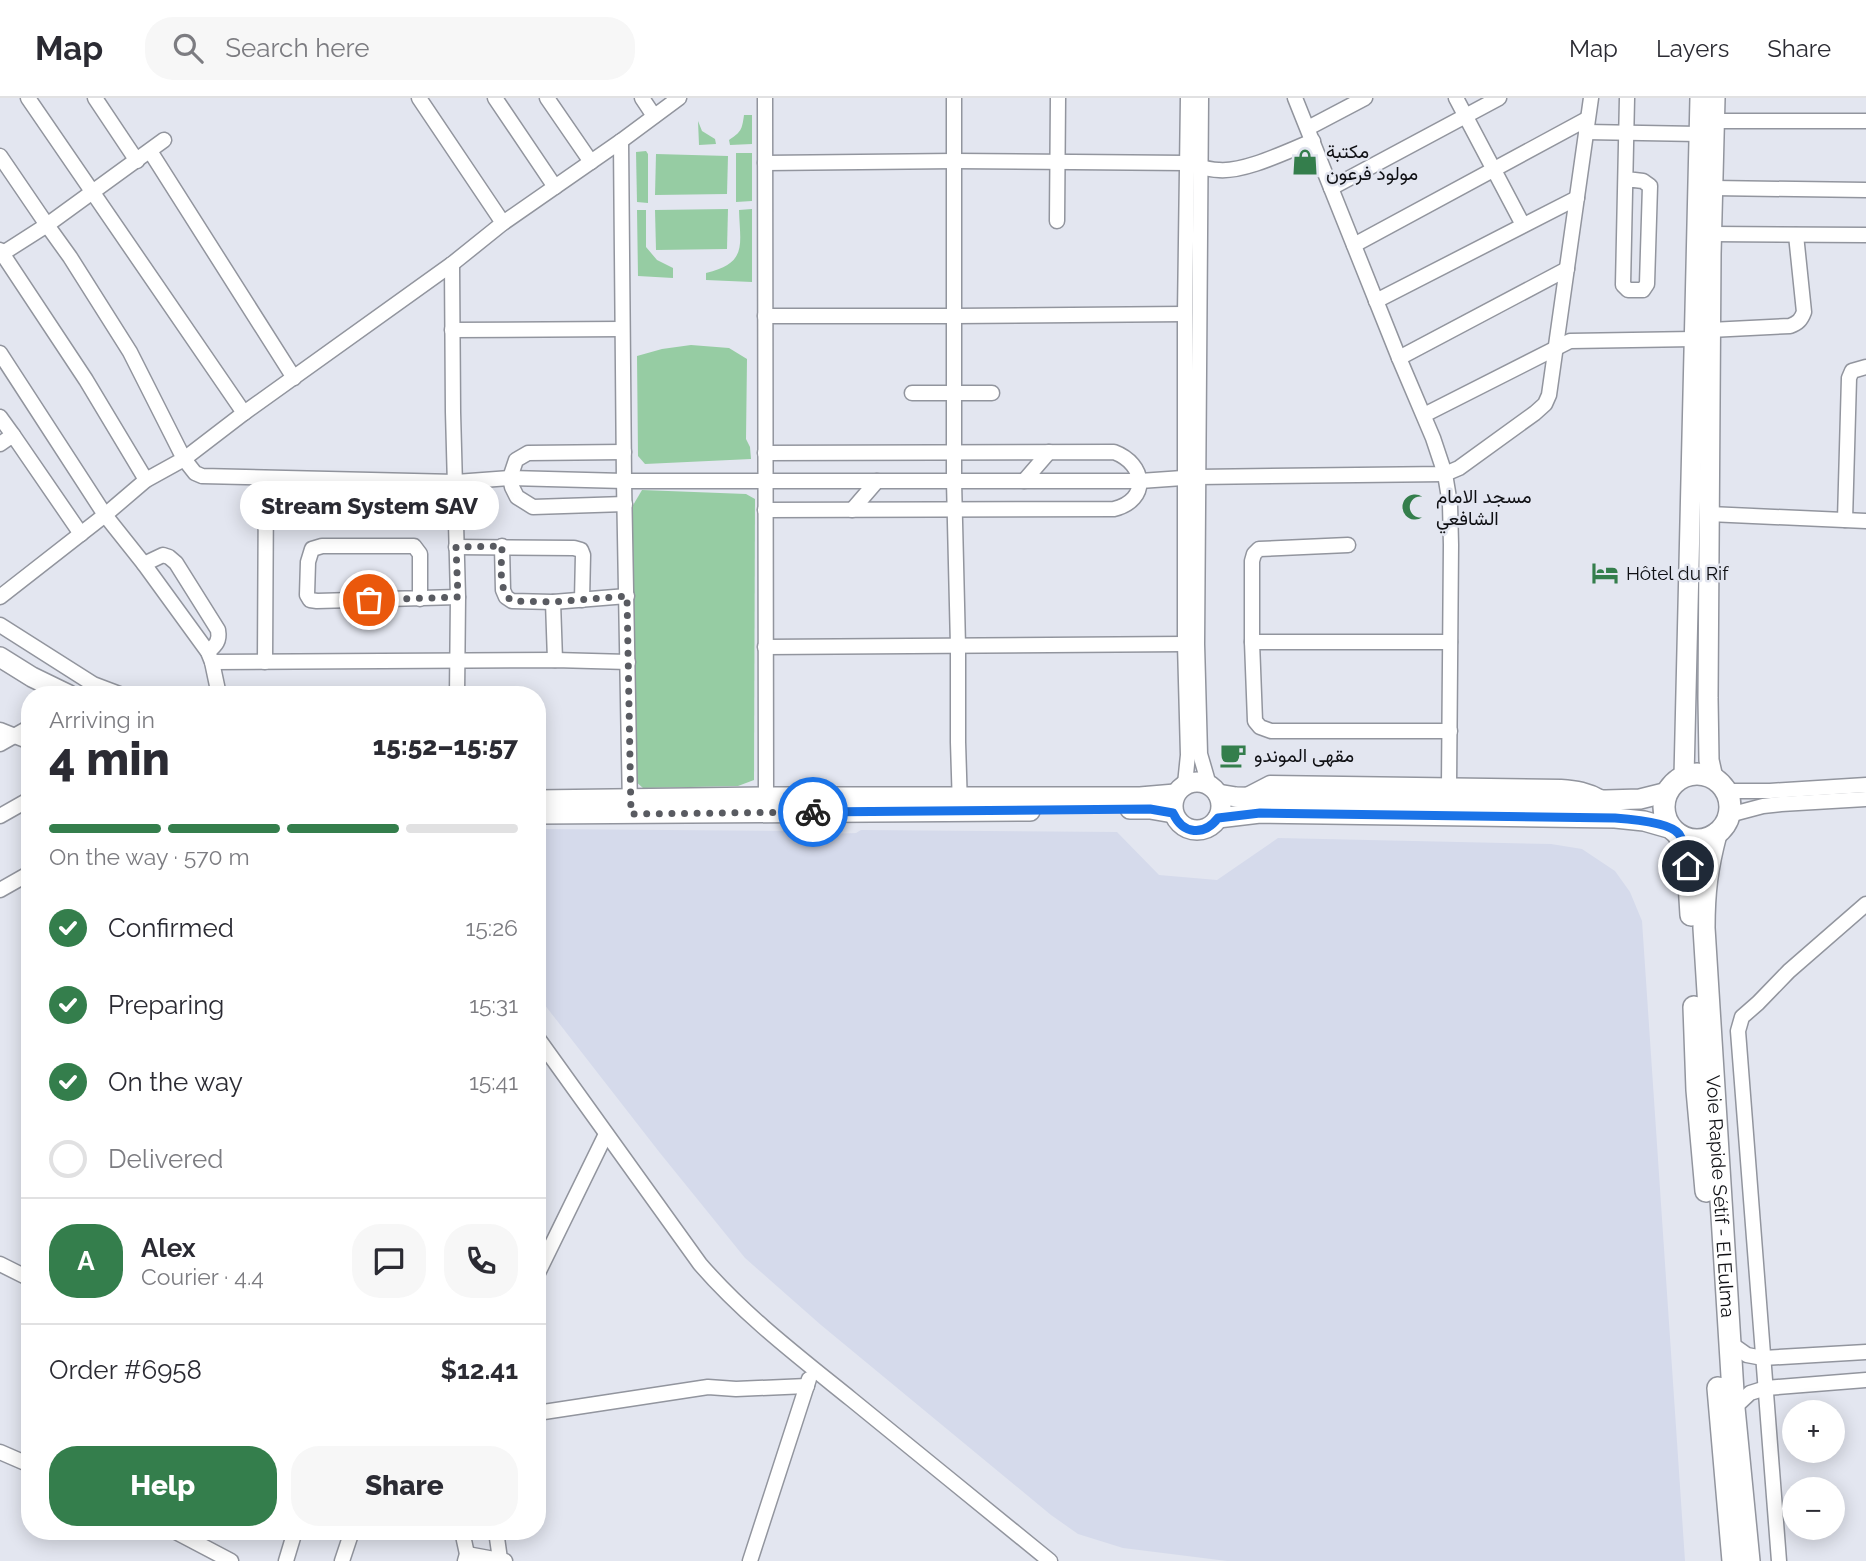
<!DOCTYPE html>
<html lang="en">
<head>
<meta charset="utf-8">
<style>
	:root { --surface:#fff; --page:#f7f7f7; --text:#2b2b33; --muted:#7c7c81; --line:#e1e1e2; --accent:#347e4c }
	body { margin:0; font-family:Raleway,Vazirmatn,sans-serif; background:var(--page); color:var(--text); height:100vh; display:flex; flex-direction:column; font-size:26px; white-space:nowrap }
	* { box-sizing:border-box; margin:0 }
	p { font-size:23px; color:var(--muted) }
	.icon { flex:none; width:38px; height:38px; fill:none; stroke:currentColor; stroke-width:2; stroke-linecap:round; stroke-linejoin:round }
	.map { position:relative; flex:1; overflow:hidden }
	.details { position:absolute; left:21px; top:588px; width:525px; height:854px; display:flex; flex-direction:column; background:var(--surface); border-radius:28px; box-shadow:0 4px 18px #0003 }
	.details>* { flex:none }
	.controls { position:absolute; left:1782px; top:1302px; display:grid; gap:14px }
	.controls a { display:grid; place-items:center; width:63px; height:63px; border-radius:50%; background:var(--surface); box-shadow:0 4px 18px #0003; font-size:35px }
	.pin { position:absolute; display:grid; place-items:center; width:60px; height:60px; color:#fff; margin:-30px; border:4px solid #fff; border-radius:50%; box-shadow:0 2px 7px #0007 }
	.courier { position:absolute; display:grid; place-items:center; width:70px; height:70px; margin:-35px; border:5px solid #1a73e8; border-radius:50%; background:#fff; color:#222; box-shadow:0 2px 9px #0007 }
	.bubble { position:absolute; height:49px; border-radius:24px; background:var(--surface); box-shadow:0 4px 18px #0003; font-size:23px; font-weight:800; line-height:49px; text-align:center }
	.summary em { font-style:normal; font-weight:800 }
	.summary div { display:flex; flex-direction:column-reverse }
	.summary { display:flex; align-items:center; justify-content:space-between; height:119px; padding:0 28px }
	h1 { font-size:46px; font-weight:800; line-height:52px }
	.bar { display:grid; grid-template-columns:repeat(4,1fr); gap:10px 7px; align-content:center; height:84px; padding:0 28px }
	.bar i { height:9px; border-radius:5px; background:var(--line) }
	.bar .selected { background:var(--accent) }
	.bar p { grid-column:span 4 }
	.line { display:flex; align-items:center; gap:18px; padding:0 28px; border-top:2px solid var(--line) }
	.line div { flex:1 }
	.round { display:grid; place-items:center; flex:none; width:74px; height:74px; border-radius:28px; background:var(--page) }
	ol { padding:0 28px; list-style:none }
	li { display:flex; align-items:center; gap:21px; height:77px }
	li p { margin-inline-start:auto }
	li .icon { padding:7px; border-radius:50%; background:var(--accent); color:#fff; stroke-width:4 }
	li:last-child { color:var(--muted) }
	li i { width:38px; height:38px; border:4px solid var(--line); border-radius:50% }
	.button { display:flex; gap:14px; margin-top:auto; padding:14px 28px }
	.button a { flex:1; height:80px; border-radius:28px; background:var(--accent); color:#fff; font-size:28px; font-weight:800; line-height:80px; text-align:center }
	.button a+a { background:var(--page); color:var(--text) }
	header { display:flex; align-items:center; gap:42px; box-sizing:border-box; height:98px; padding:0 35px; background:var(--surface); border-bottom:2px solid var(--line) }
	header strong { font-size:33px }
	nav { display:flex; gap:38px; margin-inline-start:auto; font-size:24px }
	.search { width:490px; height:63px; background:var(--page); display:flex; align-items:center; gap:18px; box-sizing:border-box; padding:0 24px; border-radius:28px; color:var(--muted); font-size:26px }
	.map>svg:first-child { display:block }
</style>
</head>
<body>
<header>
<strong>Map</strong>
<div class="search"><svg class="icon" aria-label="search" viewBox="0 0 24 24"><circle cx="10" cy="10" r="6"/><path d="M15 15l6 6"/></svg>Search here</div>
<nav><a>Map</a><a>Layers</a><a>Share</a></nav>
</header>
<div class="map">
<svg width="1866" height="1463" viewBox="0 0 1866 1463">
	<rect width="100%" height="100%" fill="#e3e6f0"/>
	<!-- built -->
	<path fill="#d5daeb" d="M 537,731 L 792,733 L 825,731 L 829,736 L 856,735 L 861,732 L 1117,734 L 1159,777 L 1217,782 L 1278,740 L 1551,746 L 1582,751 L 1615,773 L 1630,794 L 1642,823 L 1685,1463 L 1227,1463 L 1123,1450 L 1078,1436 L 1051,1417 L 821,1227 L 745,1160 L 660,1055 L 537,897 Z"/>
	<!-- green -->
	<g fill="#96cca3">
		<path d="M 744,17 L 752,17 L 752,46 L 730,47 L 729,42 C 741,34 742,32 744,17 Z"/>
		<path d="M 698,23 L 702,33 L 715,41 L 716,46 L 699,47 Z"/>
		<path d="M 646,53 L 648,56 L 648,105 L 637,104 L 636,54 Z"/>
		<path d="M 736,55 L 752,55 L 752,103 L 736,104 Z"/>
		<path d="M 656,56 L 728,58 L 727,96 L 655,97 Z"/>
		<path d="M 728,111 L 727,151 L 656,152 L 655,112 Z"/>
		<path d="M 752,111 L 752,184 L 706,182 L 706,175 C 748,165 740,147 739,112 Z"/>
		<path d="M 637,112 L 646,112 L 646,149 L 657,162 L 673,170 L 673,180 L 638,178 Z"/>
		<path d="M 691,247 L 729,250 L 747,261 L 746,341 L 750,349 L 751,361 L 645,366 L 638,358 L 637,258 L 662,251 Z"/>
		<path d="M 642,392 L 746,396 L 755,401 L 754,682 L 738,688 L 643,690 L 633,681 L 632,409 Z"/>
	</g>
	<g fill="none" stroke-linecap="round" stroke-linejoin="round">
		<!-- minor casing -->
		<g stroke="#92959e" stroke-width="17">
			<g id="minor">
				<path d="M 28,0 L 244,315"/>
				<path d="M 95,0 L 137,63"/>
				<path d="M 419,0 L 503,125"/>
				<path d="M 495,0 L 555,89"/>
				<path d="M 547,0 L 591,64"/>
				<path d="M 642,0 L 654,18"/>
				<path d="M 679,0 L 621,43 L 503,125 L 452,166 L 244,315 L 184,361 L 195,375 L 202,378 L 456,384 L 510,380 L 624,383 L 1140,383 L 1197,379 L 1445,376 L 1459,370 L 1535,315 L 1545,306 L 1549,297 L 1591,0"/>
				<path d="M 765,0 L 766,706"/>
				<path d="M 954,0 L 954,383 L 958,548 L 958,644 L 960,709"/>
				<path d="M 1201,0 L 1197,546 L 1200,656 L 1209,687"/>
				<path d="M 1295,0 L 1399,260 L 1433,340 L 1445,376 L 1450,406 L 1451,447 L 1449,688"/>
				<path d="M 1456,0 L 1523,127"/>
				<path d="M 1715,23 L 1866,23"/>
				<path d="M 1308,30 L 1365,0"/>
				<path d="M 1586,34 L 1699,36"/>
				<path d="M 621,43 L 624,383 L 630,710"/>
				<path d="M 150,53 L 294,280"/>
				<path d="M 0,58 L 47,127 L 164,42"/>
				<path d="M 765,65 L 955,63 L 1187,65 C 1198,68 1208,72 1219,72 C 1246,74 1287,53 1313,43"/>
				<path d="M 1626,81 L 1643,83 L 1650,88 L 1647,186 L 1643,192 L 1628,192 L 1623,187 L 1627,0"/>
				<path d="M 1331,90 L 1499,0"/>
				<path d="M 1713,90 L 1866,92"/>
				<path d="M 1057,123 L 1058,0"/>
				<path d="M 1712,136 L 1866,137"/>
				<path d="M 1354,147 L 1587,21"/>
				<path d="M 0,152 L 86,282 L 146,382"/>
				<path d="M 0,157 L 47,127 L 70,159 L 130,254 L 184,361 L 146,382 L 105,417 L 0,499"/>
				<path d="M 452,166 L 453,314 L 458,499 L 457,597"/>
				<path d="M 1376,203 L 1577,100"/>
				<path d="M 765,218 L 954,218 L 1185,216"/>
				<path d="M 452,232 L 622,231"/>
				<path d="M 1710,232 L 1790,228 C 1798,225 1801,222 1804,214 L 1796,137"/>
				<path d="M 0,255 L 105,417 L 144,466 L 208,554 L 212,564 L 219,597"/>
				<path d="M 1399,260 L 1567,171"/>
				<path d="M 912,295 L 992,295"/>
				<path d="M 1424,317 L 1570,243 L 1694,241"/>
				<path d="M 0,319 L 13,337"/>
				<path d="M 0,346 L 13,337 L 81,436"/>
				<path d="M 624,354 L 528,355 L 516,362 L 510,380 L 512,389 L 517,399 L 533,409 L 625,406"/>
				<path d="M 765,355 L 1114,354 C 1146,366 1150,402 1114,411 L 765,412"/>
				<path d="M 1024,383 L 1049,354"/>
				<path d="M 852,412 L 877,383"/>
				<path d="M 1709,416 L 1866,423"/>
				<path d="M 1845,422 L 1849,280 L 1852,273 L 1866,269"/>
				<path d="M 1348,447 L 1259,451 L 1254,456 L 1252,463 L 1252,544 L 1255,623 L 1260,629 L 1271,633 L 1450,633"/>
				<path d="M 502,448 L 503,492 L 506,499 L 512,503 L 553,504 L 627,498"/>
				<path d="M 456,449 L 574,450 L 581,452 L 583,457 L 582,502"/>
				<path d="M 144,466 L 163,457 L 169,459 L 176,465 L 218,532 C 220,543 216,547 208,554"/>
				<path d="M 420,501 L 420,456 L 414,448 L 322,448 L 312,451 L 308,464 L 307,497 L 310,502 L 317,503 L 458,499"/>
				<path d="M 553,504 L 555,562"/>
				<path d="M 0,527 L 93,586 L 122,597"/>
				<path d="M 1252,544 L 1450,544"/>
				<path d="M 765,549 L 1185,546"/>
				<path d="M 212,564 L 555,562 L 628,564"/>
				<path d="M 265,564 L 266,380"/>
				<path d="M 0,632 L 30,644"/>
				<path d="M 0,646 L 30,629"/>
				<path d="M 1185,686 L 1188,657 L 1185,546 L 1185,216 L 1188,0"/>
				<path d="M 1726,693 L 1770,693 L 1866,687"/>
				<path d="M 1243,699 L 1270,685 L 1561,689 C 1576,690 1588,692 1602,700"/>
				<path d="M 1729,717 L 1763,708 L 1781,706 L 1866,701"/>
				<path d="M 0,718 L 30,701"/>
				<path d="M 0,792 L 30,775"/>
				<path d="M 537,939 L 700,1166 C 744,1217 799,1259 851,1301 C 917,1355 984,1409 1050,1463"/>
				<path d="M 0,1166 L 30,1181"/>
				<path d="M 537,1177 L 606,1036"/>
				<path d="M 1730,1245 L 1747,1257 L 1763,1260 L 1866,1254"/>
				<path d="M 1734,1310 L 1750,1295 L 1766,1290 L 1866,1282"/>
				<path d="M 537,1315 L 708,1289 L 736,1291 L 807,1288"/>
				<path d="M 0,1354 L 30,1367"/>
				<path d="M 174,1433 L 231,1463"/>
				<path d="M 462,1433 L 467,1456 L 465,1463"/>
				<path d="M 496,1433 L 500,1461"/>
				<path d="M 467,1456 L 505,1463"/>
				<path d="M 286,1463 L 295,1433"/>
				<path d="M 342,1463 L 352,1433"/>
				<path d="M 750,1463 L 809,1281"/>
				<path d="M 1779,1463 L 1738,933 L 1742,919 L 1758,905 L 1789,873 L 1866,806"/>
			</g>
		</g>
		<!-- major casing -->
		<g stroke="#92959e" stroke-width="22">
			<g id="major">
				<path d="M 0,559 L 32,579 L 69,597"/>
				<path d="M 1684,679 L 1700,0"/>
				<path d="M 1713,680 L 1709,662 L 1708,600 L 1711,156 L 1715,0"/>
				<circle cx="1197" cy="708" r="24"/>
				<path d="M 1218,696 L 1236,699 L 1369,702 L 1606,702 L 1640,701 L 1668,694"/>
				<path d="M 537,702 L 765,699 L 1140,699 L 1175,696"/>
				<path d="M 1130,711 L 1150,711 L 1173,715"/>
				<path d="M 537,716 L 1030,713"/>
				<path d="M 1218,720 L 1260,715 L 1615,720 L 1644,723 L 1672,731"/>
			</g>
		</g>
		<!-- highway casing -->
		<g stroke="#92959e" stroke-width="24">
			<g id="highway">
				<circle cx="1697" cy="709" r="33"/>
				<path id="s1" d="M 1716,736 C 1707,770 1704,794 1704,830 L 1734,1310 L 1749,1463"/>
				<path d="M 1679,737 L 1688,768 L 1691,817"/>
				<path d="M 1694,909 L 1697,992 L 1706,1093"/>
				<path d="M 1718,1290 L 1733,1463"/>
			</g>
		</g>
		<!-- minor -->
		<use href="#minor" stroke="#fff" stroke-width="14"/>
		<!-- major -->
		<use href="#major" stroke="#fff" stroke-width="19"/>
		<!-- highway -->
		<use href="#highway" stroke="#fff" stroke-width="21"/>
	</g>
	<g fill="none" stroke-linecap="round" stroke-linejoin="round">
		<!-- done -->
		<path stroke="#595b61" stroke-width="7" stroke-dasharray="0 12.6" d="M 369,502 L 458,499 L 456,449 L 502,448 C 502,464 497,493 512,503 L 553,504 L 627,498 L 631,716 L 813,714"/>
		<!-- route -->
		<path stroke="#1a73e8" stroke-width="9" d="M 813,714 L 1150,711 L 1173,715 C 1183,737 1204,738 1218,720 L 1260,715 L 1615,720 C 1629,721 1670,724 1679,736 C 1685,745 1686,759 1688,768"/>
	</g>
	<!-- icons -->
	<defs>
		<g id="shop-bare" transform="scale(2.1)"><path d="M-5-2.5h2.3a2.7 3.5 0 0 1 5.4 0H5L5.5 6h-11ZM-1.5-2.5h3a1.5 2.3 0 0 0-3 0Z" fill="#347e4c" stroke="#e3e6f0" stroke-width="2.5" paint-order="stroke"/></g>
		<g id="mosque-bare" transform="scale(2.1)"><path d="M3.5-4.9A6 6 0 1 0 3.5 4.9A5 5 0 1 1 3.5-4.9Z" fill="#347e4c" stroke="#e3e6f0" stroke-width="2.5" paint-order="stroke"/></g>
		<g id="hotel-bare" transform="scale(2.1)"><path d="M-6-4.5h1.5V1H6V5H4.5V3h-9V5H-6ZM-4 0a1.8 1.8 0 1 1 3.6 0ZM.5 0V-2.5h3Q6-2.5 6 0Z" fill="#347e4c" stroke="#e3e6f0" stroke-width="2.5" paint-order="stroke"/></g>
		<g id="cafe-bare" transform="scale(2.1)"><path d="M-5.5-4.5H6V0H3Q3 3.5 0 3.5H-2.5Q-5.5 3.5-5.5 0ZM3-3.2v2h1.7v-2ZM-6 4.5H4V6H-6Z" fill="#347e4c" stroke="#e3e6f0" stroke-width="2.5" paint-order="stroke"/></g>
	</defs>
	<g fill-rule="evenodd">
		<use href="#shop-bare" x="1305" y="64"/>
		<use href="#mosque-bare" x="1415" y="409"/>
		<use href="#hotel-bare" x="1605" y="475"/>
		<use href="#cafe-bare" x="1233" y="657"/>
	</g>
	<g text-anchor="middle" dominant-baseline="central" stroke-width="5" stroke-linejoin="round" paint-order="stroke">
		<!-- poi labels -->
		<g font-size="19" fill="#0f1014" stroke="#e3e6f0" text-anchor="start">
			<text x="1326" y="53">مكتبة<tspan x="1326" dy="22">مولود فرعون</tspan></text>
			<text x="1436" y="398">مسجد الامام<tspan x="1436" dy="22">الشافعي</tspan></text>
			<text x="1626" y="475">Hôtel du Rif</text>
			<text x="1254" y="657">مقهى الموندو</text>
		</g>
		<!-- street labels -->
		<g font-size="19" fill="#0f1014" stroke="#e3e6f0">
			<text stroke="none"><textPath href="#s1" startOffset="364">Voie Rapide Sétif - El Eulma</textPath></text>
		</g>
	</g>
</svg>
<div class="controls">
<a>+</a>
<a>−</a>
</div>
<div class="pin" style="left:369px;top:502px;background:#ea580c"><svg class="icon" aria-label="bag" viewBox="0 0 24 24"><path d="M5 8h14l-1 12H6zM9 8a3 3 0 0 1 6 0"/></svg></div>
<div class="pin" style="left:1688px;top:768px;background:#1f2937"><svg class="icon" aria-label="home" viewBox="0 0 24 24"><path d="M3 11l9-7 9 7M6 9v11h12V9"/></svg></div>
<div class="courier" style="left:813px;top:714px"><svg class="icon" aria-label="bike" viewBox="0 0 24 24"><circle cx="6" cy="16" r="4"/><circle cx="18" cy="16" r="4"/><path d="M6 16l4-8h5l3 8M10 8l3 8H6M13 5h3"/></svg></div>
<div class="bubble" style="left:240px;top:383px;width:259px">Stream System SAV</div>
<section class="details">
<div class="summary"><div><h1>4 min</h1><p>Arriving in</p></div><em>15:52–15:57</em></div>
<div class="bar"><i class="selected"></i><i class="selected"></i><i class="selected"></i><i></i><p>On the way · 570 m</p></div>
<ol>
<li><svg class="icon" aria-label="check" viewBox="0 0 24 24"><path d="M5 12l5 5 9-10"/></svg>Confirmed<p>15:26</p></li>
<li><svg class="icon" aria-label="check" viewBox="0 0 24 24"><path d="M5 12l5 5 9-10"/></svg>Preparing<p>15:31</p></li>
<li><svg class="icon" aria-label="check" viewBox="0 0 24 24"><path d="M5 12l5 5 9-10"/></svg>On the way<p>15:41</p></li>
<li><i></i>Delivered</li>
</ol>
<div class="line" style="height:126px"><b class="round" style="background:var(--accent);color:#fff">A</b><div><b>Alex</b><p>Courier · 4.4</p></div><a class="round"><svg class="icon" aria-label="chat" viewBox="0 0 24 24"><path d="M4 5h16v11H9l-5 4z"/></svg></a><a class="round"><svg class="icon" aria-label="phone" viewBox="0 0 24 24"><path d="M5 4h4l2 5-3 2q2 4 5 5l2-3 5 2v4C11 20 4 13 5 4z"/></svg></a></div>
<div class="line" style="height:91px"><div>Order #6958</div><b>$12.41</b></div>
<div class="button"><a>Help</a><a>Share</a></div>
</section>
</div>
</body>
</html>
